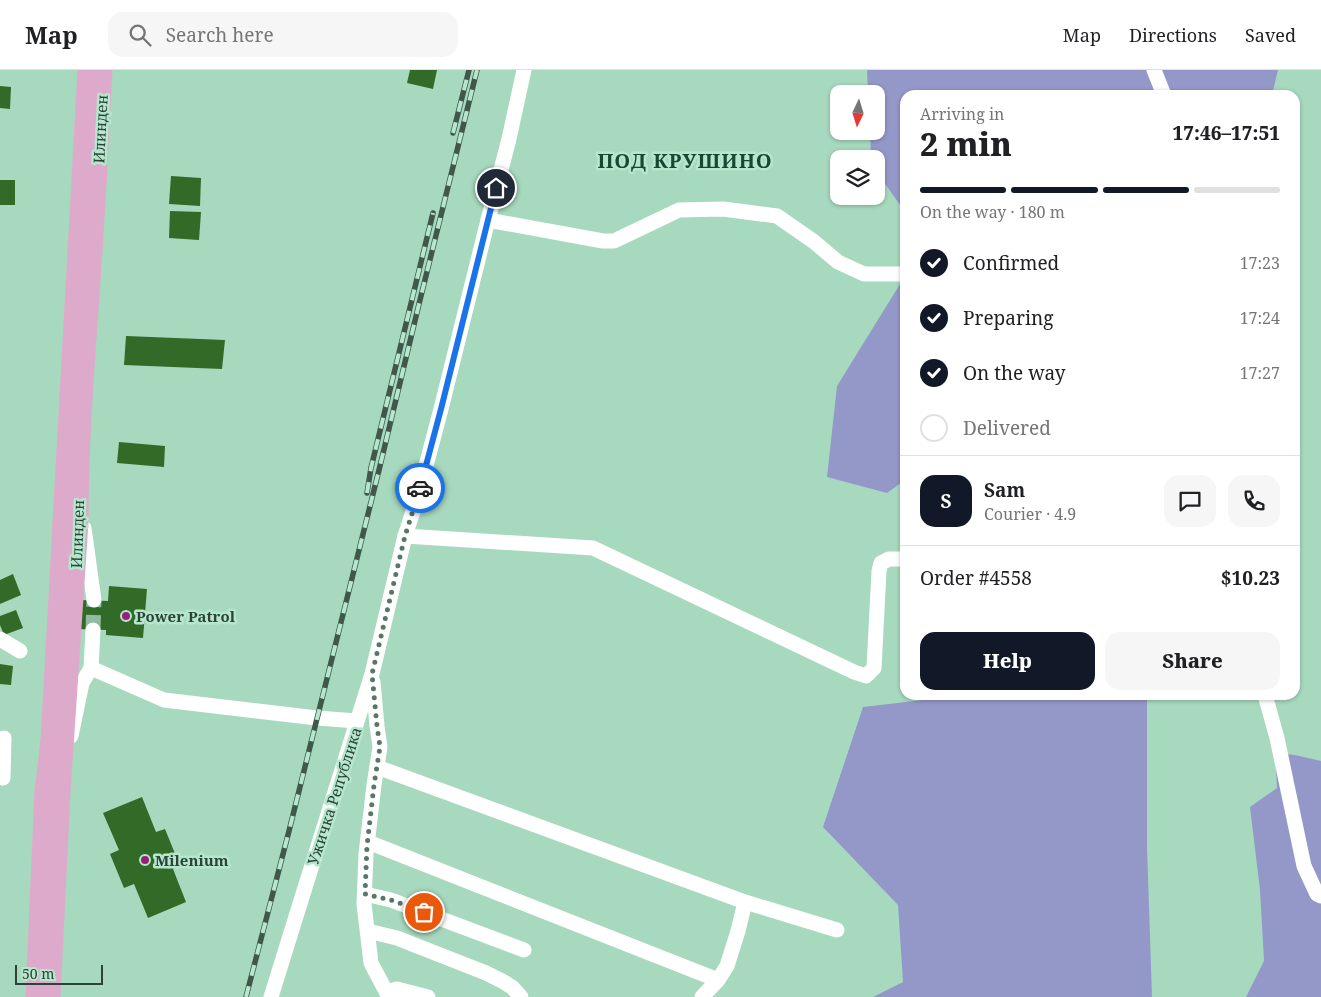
<!DOCTYPE html>
<html lang="en">
<head>
<meta charset="utf-8">
<style>
	:root { --surface:#fff; --page:#f6f6f6; --text:#202124; --muted:#757577; --line:#e0e0e0; --accent:#111827 }
	body { margin:0; font-family:"Noto Serif",serif; background:var(--page); color:var(--text); height:100vh; display:flex; flex-direction:column; font-size:19px; white-space:nowrap }
	* { box-sizing:border-box; margin:0 }
	p { font-size:16px; color:var(--muted) }
	.icon { flex:none; width:28px; height:28px; fill:none; stroke:currentColor; stroke-width:2; stroke-linecap:round; stroke-linejoin:round }
	.map { position:relative; flex:1; overflow:hidden }
	.drawer { position:absolute; left:900px; top:20px; width:400px; height:610px; display:flex; flex-direction:column; background:var(--surface); border-radius:15px; box-shadow:0 1px 4px #0004 }
	.drawer>* { flex:none }
	.needle { width:32px; rotate:184deg }
	.fabs { position:absolute; left:830px; top:15px; display:grid; gap:10px }
	.fabs a { display:grid; place-items:center; width:55px; height:55px; border-radius:10px; background:var(--surface); box-shadow:0 1px 4px #0004; font-size:25px }
	.scale { position:absolute; left:15px; bottom:12px; width:88px; box-sizing:border-box; padding-left:5px; border:2px solid #2e4237; border-top:0; font-size:14px; line-height:18px; white-space:nowrap; color:#2e4237; -webkit-text-stroke:4px #b4e7cb; paint-order:stroke }
	.pin { position:absolute; display:grid; place-items:center; width:42px; height:42px; color:#fff; margin:-21px; border:2px solid #fff; border-radius:50%; box-shadow:0 1px 5px #0007 }
	.courier { position:absolute; display:grid; place-items:center; width:50px; height:50px; margin:-25px; border:4px solid #1a73e8; border-radius:50%; background:#fff; color:#222; box-shadow:0 1px 6px #0007 }
	.headline em { font-style:normal; font-weight:800 }
	.headline div { display:flex; flex-direction:column-reverse }
	.headline { display:flex; align-items:center; justify-content:space-between; height:85px; padding:0 20px }
	h1 { font-size:32px; font-weight:800; line-height:38px }
	.bar { display:grid; grid-template-columns:repeat(4,1fr); gap:8px 5px; align-content:center; height:60px; padding:0 20px }
	.bar i { height:6px; border-radius:4px; background:var(--line) }
	.bar .active { background:var(--accent) }
	.bar p { grid-column:span 4 }
	.line { display:flex; align-items:center; gap:12px; padding:0 20px; border-top:1px solid var(--line) }
	.line div { flex:1 }
	.round { display:grid; place-items:center; flex:none; width:52px; height:52px; border-radius:15px; background:var(--page) }
	ol { padding:0 20px; list-style:none }
	li { display:flex; align-items:center; gap:15px; height:55px }
	li p { margin-inline-start:auto }
	li .icon { padding:5px; border-radius:50%; background:var(--accent); color:#fff; stroke-width:4 }
	li:last-child { color:var(--muted) }
	li i { width:28px; height:28px; border:2px solid var(--line); border-radius:50% }
	.action { display:flex; gap:10px; margin-top:auto; padding:10px 20px }
	.action a { flex:1; height:58px; border-radius:15px; background:var(--accent); color:#fff; font-size:20px; font-weight:800; line-height:58px; text-align:center }
	.action a+a { background:var(--page); color:var(--text) }
	header { display:flex; align-items:center; gap:30px; box-sizing:border-box; height:70px; padding:0 25px; background:var(--surface); border-bottom:1px solid var(--line) }
	header strong { font-size:24px }
	nav { display:flex; gap:28px; margin-inline-start:auto; font-size:18px }
	.search { width:350px; height:45px; background:var(--page); display:flex; align-items:center; gap:12px; box-sizing:border-box; padding:0 18px; border-radius:15px; color:var(--muted); font-size:19px }
	.map>svg:first-child { display:block }
</style>
</head>
<body>
<header>
<strong>Map</strong>
<div class="search"><svg class="icon" aria-label="search" viewBox="0 0 24 24"><circle cx="10" cy="10" r="6"/><path d="M15 15l6 6"/></svg>Search here</div>
<nav><a>Map</a><a>Directions</a><a>Saved</a></nav>
</header>
<div class="map">
<svg width="1321" height="927" viewBox="0 0 1321 927">
	<rect width="100%" height="100%" fill="#a7d9be"/>
	<!-- green -->
	<g fill="#9498c8">
		<path d="M 867,0 L 1278,0 L 1272,25 L 905,25 L 905,142 L 876,101 L 876,89 L 871,89 L 870,61 L 876,61 L 876,24 L 868,24 Z"/>
		<path d="M 905,206 L 905,410 L 887,423 L 827,407 L 837,316 Z"/>
		<path d="M 1040,625 L 1147,625 L 1147,777 L 1152,927 L 873,927 L 903,912 L 898,835 L 823,757 L 863,637 L 958,626 L 1022,630 Z"/>
		<path d="M 1275,683 L 1295,685 L 1321,691 L 1321,927 L 1246,927 L 1264,891 L 1260,820 L 1250,737 L 1277,718 Z"/>
	</g>
	<!-- building -->
	<g fill="#326a27">
		<path d="M 410,0 L 437,0 L 433,19 L 407,13 Z"/>
		<path d="M 0,16 L 11,17 L 10,39 L 0,38 Z"/>
		<path d="M 171,106 L 201,108 L 200,136 L 169,134 Z"/>
		<rect x="0" y="110" width="15" height="25"/>
		<path d="M 170,141 L 201,142 L 199,170 L 169,168 Z"/>
		<path d="M 126,266 L 225,270 L 222,299 L 124,295 Z"/>
		<path d="M 119,372 L 165,376 L 164,397 L 117,393 Z"/>
		<path d="M 13,504 L 21,525 L 0,534 L 0,510 Z"/>
		<path d="M 109,516 L 147,519 L 143,568 L 106,565 L 106,560 L 78,559 L 80,530 L 108,531 Z"/>
		<path d="M 16,540 L 23,558 L 4,565 L 0,555 L 0,546 Z"/>
		<path d="M 0,594 L 13,596 L 11,615 L 0,614 Z"/>
		<path d="M 142,727 L 156,762 L 165,759 L 180,796 L 173,799 L 186,832 L 148,848 L 134,814 L 124,818 L 110,784 L 119,780 L 103,743 Z"/>
	</g>
	<g fill="none" stroke-linecap="round" stroke-linejoin="round">
		<!-- minor-tunnel -->
		<path stroke="#8fbba3" stroke-width="15" stroke-dasharray="15 8" stroke-linecap="butt" d="M 93,560 L 94,530"/>
		<!-- minor -->
		<g stroke="#fff" stroke-width="15">
			<path d="M 1154,0 L 1164,25"/>
			<path d="M 488,150 L 603,171 L 614,171 L 679,140 L 723,139 L 777,146 L 813,171 L 838,192 L 864,204 L 902,204 L 905,206"/>
			<path d="M 84,458 L 94,530"/>
			<path d="M 405,466 L 593,478 L 854,602 L 866,606 L 874,598 L 879,501 L 881,493 L 889,489 L 905,489"/>
			<path d="M 0,569 L 20,581"/>
			<path d="M 91,598 L 164,630 L 317,648 L 357,651"/>
			<path d="M 373,612 L 377,656 L 380,677 L 374,715 L 366,784 L 364,834 L 371,893 L 389,927"/>
			<path d="M 1265,625 L 1277,668 L 1304,796 L 1317,824 L 1321,826"/>
			<path d="M 71,666 L 82,613 L 91,598 L 93,560"/>
			<path d="M 377,697 L 745,832 L 837,860"/>
			<path d="M 3,708 L 4,668"/>
			<path d="M 368,772 L 718,910"/>
			<path d="M 365,824 L 391,830 L 524,880"/>
			<path d="M 368,861 L 397,868 L 486,903 L 504,912 L 513,918 L 521,927"/>
			<path d="M 387,922 L 397,919 L 428,927"/>
			<path d="M 271,927 L 298,840 L 372,604 L 405,466 L 418,426 L 441,339 L 488,150 L 509,69 L 524,0"/>
			<path d="M 702,927 L 718,910 L 727,896 L 738,861 L 745,832"/>
		</g>
		<!-- major -->
		<g stroke="#dac" stroke-width="19">
			<path d="M 35,927 L 44,721 L 50,671 L 87,0"/>
			<path d="M 51,927 L 61,722 L 79,452 C 79,381 84,310 89,239 C 95,159 99,80 103,0"/>
		</g>
		<!-- rail casing -->
		<g stroke="#40584b" stroke-width="5.5">
			<g id="rail">
				<path d="M 453,63 L 469,0"/>
				<path d="M 367,423 L 371,398 L 433,143"/>
				<path d="M 246,927 L 289,761 L 379,400 L 419,234 L 477,0"/>
			</g>
		</g>
		<!-- rail -->
		<use href="#rail" stroke="#b4e7cb" stroke-width="4" stroke-dasharray="11" stroke-linecap="butt"/>
	</g>
	<g fill="none" stroke-linecap="round" stroke-linejoin="round">
		<!-- done -->
		<path stroke="#587766" stroke-width="5" stroke-dasharray="0 9" d="M 420,418 L 405,466 L 372,604 L 377,656 L 380,677 L 374,715 L 367,776 L 365,824 L 391,830 L 424,842"/>
		<!-- route -->
		<path stroke="#1a73e8" stroke-width="6" d="M 420,418 L 441,339 L 496,118"/>
	</g>
	<!-- markers -->
	<g fill="#98207a" stroke="#b4e7cb" stroke-width="2">
		<circle cx="126" cy="546" r="5"/>
		<circle cx="145" cy="790" r="5"/>
	</g>
	<g text-anchor="middle" dominant-baseline="central" stroke-width="5" stroke-linejoin="round" paint-order="stroke">
		<!-- street labels -->
		<g font-size="15" fill="#2e4237" stroke="#b4e7cb">
			<text transform="translate(100 59) rotate(-87)">Илинден</text>
			<text transform="translate(77 464) rotate(-88)">Илинден</text>
			<text transform="translate(334 726) rotate(-72)">Ужичка Република</text>
		</g>
		<!-- poi labels -->
		<g font-size="15" font-weight="bold" fill="#2e4237" stroke="#b4e7cb" text-anchor="start">
			<text x="136" y="546">Power Patrol</text>
			<text x="155" y="790">Milenium</text>
		</g>
		<!-- district labels -->
		<g font-size="20" font-weight="bold" letter-spacing="1" fill="#194832" stroke="#b4e7cb">
			<text x="685" y="90">ПОД КРУШИНО</text>
		</g>
	</g>
</svg>
<div class="fabs">
<a><svg class="needle" viewBox="-14 -14 28 28"><path d="M0-13l5 13h-10z" fill="#e53935"/><path d="M0 13l5-13h-10z" fill="#757577"/></svg></a>
<a><svg class="icon" aria-label="layers" viewBox="0 0 24 24"><path d="M12 4l9 5-9 5-9-5zM3 14l9 5 9-5"/></svg></a>
</div>
<div class="scale">50 m</div>
<div class="pin" style="left:424px;top:842px;background:#ea580c"><svg class="icon" aria-label="bag" viewBox="0 0 24 24"><path d="M5 8h14l-1 12H6zM9 8a3 3 0 0 1 6 0"/></svg></div>
<div class="pin" style="left:496px;top:118px;background:#1f2937"><svg class="icon" aria-label="home" viewBox="0 0 24 24"><path d="M3 11l9-7 9 7M6 9v11h12V9"/></svg></div>
<div class="courier" style="left:420px;top:418px"><svg class="icon" aria-label="car" viewBox="0 0 24 24"><path d="M5 17H2v-5l4-1 3-4h7l3 4 3 1v5h-3M9 17h6M6 11h13"/><circle cx="7" cy="17" r="2"/><circle cx="17" cy="17" r="2"/></svg></div>
<section class="drawer">
<div class="headline"><div><h1>2 min</h1><p>Arriving in</p></div><em>17:46–17:51</em></div>
<div class="bar"><i class="active"></i><i class="active"></i><i class="active"></i><i></i><p>On the way · 180 m</p></div>
<ol>
<li><svg class="icon" aria-label="check" viewBox="0 0 24 24"><path d="M5 12l5 5 9-10"/></svg>Confirmed<p>17:23</p></li>
<li><svg class="icon" aria-label="check" viewBox="0 0 24 24"><path d="M5 12l5 5 9-10"/></svg>Preparing<p>17:24</p></li>
<li><svg class="icon" aria-label="check" viewBox="0 0 24 24"><path d="M5 12l5 5 9-10"/></svg>On the way<p>17:27</p></li>
<li><i></i>Delivered</li>
</ol>
<div class="line" style="height:90px"><b class="round" style="background:var(--accent);color:#fff">S</b><div><b>Sam</b><p>Courier · 4.9</p></div><a class="round"><svg class="icon" aria-label="chat" viewBox="0 0 24 24"><path d="M4 5h16v11H9l-5 4z"/></svg></a><a class="round"><svg class="icon" aria-label="phone" viewBox="0 0 24 24"><path d="M5 4h4l2 5-3 2q2 4 5 5l2-3 5 2v4C11 20 4 13 5 4z"/></svg></a></div>
<div class="line" style="height:65px"><div>Order #4558</div><b>$10.23</b></div>
<div class="action"><a>Help</a><a>Share</a></div>
</section>
</div>
</body>
</html>
